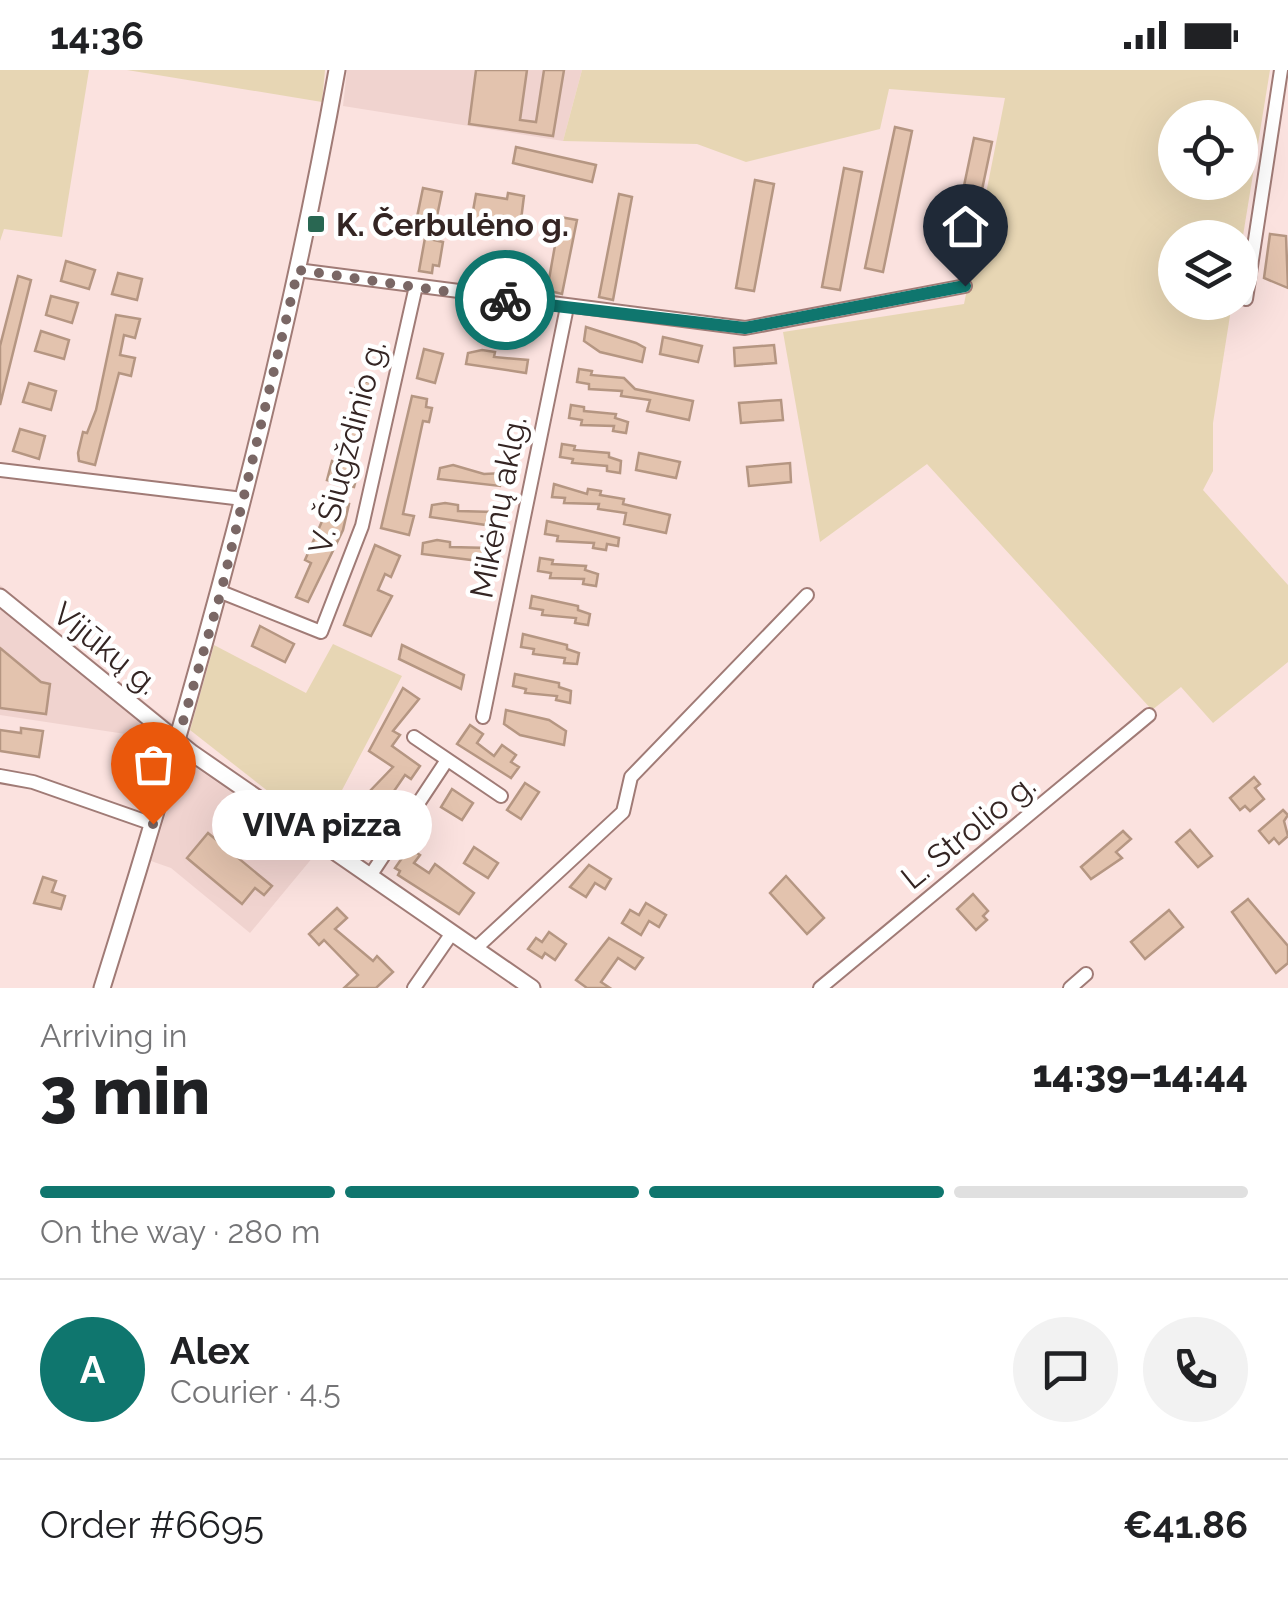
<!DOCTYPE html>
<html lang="en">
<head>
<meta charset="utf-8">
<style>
	:root { --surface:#fff; --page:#f2f2f2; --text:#202124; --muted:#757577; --line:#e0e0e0; --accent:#0f766e }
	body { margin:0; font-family:Raleway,sans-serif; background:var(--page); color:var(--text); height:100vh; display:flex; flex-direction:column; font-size:38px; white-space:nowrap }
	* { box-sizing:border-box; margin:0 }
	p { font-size:32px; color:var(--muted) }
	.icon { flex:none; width:55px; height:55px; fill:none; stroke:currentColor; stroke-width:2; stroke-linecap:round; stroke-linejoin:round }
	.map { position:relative; height:918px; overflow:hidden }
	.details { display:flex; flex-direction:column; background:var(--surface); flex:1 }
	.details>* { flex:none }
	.buttons { position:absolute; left:1158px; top:30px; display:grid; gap:20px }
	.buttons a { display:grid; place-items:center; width:100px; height:100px; border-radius:50%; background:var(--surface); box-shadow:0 10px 40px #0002; font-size:50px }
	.pin { position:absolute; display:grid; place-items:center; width:85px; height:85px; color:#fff; margin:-102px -42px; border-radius:50% 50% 50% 0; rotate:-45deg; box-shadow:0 0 10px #0007 }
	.pin .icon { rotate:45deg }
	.courier { position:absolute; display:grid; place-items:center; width:100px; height:100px; margin:-50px; border:8px solid #0f766e; border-radius:50%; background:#fff; color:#222; box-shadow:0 2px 12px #0007 }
	.bubble { position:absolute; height:70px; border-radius:35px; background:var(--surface); box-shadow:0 10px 40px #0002; font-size:32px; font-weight:800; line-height:70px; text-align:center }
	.headline em { font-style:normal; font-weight:800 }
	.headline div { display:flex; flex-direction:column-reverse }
	.headline { display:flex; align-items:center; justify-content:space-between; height:170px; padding:0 40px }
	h1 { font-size:65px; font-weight:800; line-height:75px }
	.bar { display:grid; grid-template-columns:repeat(4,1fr); gap:15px 10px; align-content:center; height:120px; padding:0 40px }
	.bar i { height:12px; border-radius:8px; background:var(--line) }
	.bar .selected { background:var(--accent) }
	.bar p { grid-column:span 4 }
	.line { display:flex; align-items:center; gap:25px; padding:0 40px; border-top:2px solid var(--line) }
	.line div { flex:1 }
	.round { display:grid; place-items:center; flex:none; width:105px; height:105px; border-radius:52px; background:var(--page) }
	.status { display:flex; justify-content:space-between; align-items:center; height:70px; padding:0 50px; background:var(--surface); direction:ltr }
	.status svg { height:28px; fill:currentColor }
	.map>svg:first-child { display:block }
</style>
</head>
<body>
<div class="status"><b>14:36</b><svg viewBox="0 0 49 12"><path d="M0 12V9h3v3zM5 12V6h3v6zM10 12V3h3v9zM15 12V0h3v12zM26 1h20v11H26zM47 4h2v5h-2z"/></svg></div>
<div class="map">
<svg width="1288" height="918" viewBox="0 0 1288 918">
	<rect width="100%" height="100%" fill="#fbe2df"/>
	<!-- built -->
	<g fill="#f0d3cf">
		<path d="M 347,0 L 582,0 L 563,71 L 343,36 Z"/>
		<path d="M 0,515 L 172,654 L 165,670 L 0,645 Z"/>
		<path d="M 183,689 L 318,781 L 250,863 L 171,798 L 151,791 Z"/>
	</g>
	<!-- green -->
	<g fill="#e7d6b4" fill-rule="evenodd">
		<path d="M 0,0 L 89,0 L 62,167 L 4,159 L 0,171 Z"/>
		<path d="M 127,0 L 325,0 L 322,32 Z"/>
		<path d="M 582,0 L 1270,0 L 1240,184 L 1240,168 L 1175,168 L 1175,232 L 1232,233 L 1213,353 L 1213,401 L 1203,420 L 1288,515 L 1288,592 L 1213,653 L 1181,617 L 1152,640 L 927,394 L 820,472 L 783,262 L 964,234 L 1005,28 L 889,19 L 880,59 L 746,92 L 697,74 L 563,71 ZM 1175,48 L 1240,48 L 1240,112 L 1175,112 Z"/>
		<path d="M 333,574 L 402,606 L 320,762 L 190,660 L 214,575 L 306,623 Z"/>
	</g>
	<!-- building -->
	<g fill="#e3c3ae" stroke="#b59682" stroke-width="2.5">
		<path d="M 476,0 L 527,0 L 520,50 L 536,52 L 544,0 L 564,0 L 553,66 L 469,54 Z"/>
		<path d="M 895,57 L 912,61 L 883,202 L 865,198 Z"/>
		<path d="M 974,68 L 992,72 L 970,177 L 952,173 Z"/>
		<path d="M 516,77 L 596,95 L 592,112 L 513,93 Z"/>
		<path d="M 844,98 L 862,102 L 840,220 L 822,217 Z"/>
		<path d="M 755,110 L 774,114 L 754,221 L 736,218 Z"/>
		<path d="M 423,118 L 442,122 L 435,156 L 416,152 Z"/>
		<path d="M 508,123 L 524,126 L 519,166 L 470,158 L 476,124 L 507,129 Z"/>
		<path d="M 619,124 L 632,127 L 613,230 L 599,227 Z"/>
		<path d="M 560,147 L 577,150 L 562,224 L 550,221 L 548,215 Z"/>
		<path d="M 1270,164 L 1286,166 L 1288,218 L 1264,208 Z"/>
		<path d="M 425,168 L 443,172 L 439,196 L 433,195 L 432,203 L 419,201 Z"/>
		<path d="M 66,191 L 95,200 L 89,219 L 61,211 Z"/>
		<path d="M 118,203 L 142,209 L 137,230 L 112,224 Z"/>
		<path d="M 18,206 L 31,210 L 0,335 L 0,276 Z"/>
		<path d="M 51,226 L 78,233 L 72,253 L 46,245 Z"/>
		<path d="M 116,245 L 140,249 L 135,268 L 124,265 L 120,285 L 135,288 L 131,306 L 119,303 L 95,395 L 79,391 L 78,383 L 83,362 L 87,363 L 96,340 Z"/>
		<path d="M 586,257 L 636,273 L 645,278 L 642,292 L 600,282 L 584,271 Z"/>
		<path d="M 41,261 L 69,270 L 64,289 L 35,281 Z"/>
		<path d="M 663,267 L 702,276 L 698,292 L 660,284 Z"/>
		<path d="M 774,275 L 776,293 L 735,296 L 734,278 Z"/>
		<path d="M 424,279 L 443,284 L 435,313 L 417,308 Z"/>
		<path d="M 482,280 L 495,282 L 494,287 L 528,290 L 526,303 L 466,294 L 468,283 Z"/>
		<path d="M 579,299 L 592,301 L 591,305 L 624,308 L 635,319 L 693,331 L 689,350 L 647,341 L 650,330 L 621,326 L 622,321 L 589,319 L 589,314 L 577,312 Z"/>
		<path d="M 357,310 L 374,313 L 361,378 L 345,374 Z"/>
		<path d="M 29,313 L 56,321 L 51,340 L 23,332 Z"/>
		<path d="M 412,326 L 427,329 L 426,337 L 432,338 L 429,352 L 423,351 L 403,444 L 414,446 L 409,465 L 381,458 Z"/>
		<path d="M 781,330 L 783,350 L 741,353 L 739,333 Z"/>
		<path d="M 571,335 L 584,337 L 584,341 L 616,344 L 615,348 L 628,352 L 626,363 L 613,361 L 614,356 L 581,355 L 582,350 L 569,348 Z"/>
		<path d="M 20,359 L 45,366 L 39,389 L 13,381 Z"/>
		<path d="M 562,374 L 575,376 L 574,380 L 609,383 L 609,387 L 621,391 L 620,403 L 607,401 L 607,396 L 572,393 L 573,389 L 560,387 Z"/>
		<path d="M 639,383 L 680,392 L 676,408 L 636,400 Z"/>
		<path d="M 332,391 L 359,398 L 354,417 L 327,410 Z"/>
		<path d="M 790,393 L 791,412 L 749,416 L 747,397 Z"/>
		<path d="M 453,395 L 484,404 L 503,403 L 500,416 L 438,409 L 440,398 Z"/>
		<path d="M 554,414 L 587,424 L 588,419 L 601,421 L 600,425 L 624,429 L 623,434 L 670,445 L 666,463 L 624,454 L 626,443 L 598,439 L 599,434 L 564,433 L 565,428 L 552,427 Z"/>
		<path d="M 323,428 L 349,434 L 343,460 L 308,532 L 296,527 L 311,493 L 305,490 L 323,449 L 318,448 Z"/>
		<path d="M 445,433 L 458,435 L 458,441 L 495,442 L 493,456 L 430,447 L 432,435 Z"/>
		<path d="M 547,451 L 619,468 L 618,476 L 607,474 L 606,480 L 593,478 L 594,473 L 557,471 L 558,466 L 545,464 Z"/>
		<path d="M 437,470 L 450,472 L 450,477 L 490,478 L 488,492 L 422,484 L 423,473 Z"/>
		<path d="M 375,475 L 400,486 L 391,507 L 385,504 L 378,520 L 392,526 L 371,566 L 344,555 Z"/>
		<path d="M 540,488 L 553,490 L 552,494 L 586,496 L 585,500 L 598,504 L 596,516 L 583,514 L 584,509 L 550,508 L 551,503 L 538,501 Z"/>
		<path d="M 532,526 L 578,536 L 578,540 L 590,544 L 588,555 L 575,553 L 576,548 L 542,545 L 543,540 L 530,538 Z"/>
		<path d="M 260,556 L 294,574 L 285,592 L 252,576 Z"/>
		<path d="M 523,564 L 567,575 L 567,579 L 579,583 L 577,594 L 564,593 L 565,588 L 533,584 L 534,579 L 521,577 Z"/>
		<path d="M 402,575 L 464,605 L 461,619 L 399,589 Z"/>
		<path d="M 0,578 L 41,612 L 50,614 L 46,644 L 0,638 Z"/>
		<path d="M 515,604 L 559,613 L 559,617 L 571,621 L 570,633 L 556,630 L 557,626 L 525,623 L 526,619 L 513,616 Z"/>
		<path d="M 403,618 L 419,629 L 393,661 L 400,665 L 392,676 L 420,696 L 411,709 L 405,705 L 394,721 L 401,725 L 377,753 L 384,758 L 372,775 L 333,749 L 347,730 L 368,749 L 380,732 L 368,723 L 393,697 L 369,681 Z"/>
		<path d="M 506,640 L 549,650 L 566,661 L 564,675 L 520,665 L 504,654 Z"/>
		<path d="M 470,655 L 483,664 L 477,673 L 494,686 L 502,675 L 516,685 L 511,692 L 519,697 L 511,708 L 457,674 Z"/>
		<path d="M 21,658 L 43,661 L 39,687 L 0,681 L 0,660 L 21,663 Z"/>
		<path d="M 1254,707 L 1260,714 L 1255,718 L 1264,729 L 1250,741 L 1245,736 L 1240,740 L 1230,728 Z"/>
		<path d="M 525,713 L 539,722 L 521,749 L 507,740 Z"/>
		<path d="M 452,719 L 473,733 L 462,750 L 441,737 Z"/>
		<path d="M 1283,740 L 1288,745 L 1284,751 L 1288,766 L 1279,774 L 1274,768 L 1269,773 L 1259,761 Z"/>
		<path d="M 1190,760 L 1212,786 L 1198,797 L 1176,772 Z"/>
		<path d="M 1123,761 L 1131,769 L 1116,782 L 1122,788 L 1091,809 L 1081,797 Z"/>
		<path d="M 208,763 L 272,816 L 264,825 L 255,818 L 242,834 L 187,788 Z"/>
		<path d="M 474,777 L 498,793 L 488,808 L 464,793 Z"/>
		<path d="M 409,778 L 420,785 L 414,793 L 429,803 L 435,794 L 474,823 L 459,844 L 398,805 L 400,801 L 395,798 Z"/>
		<path d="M 589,795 L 611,809 L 605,819 L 595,813 L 586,827 L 570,817 Z"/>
		<path d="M 786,806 L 824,848 L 807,864 L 770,823 Z"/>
		<path d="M 43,807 L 56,811 L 52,822 L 65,826 L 61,839 L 34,833 Z"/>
		<path d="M 973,824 L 988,841 L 983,846 L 987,850 L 976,860 L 957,839 Z"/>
		<path d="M 1248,829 L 1288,876 L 1288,893 L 1276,903 L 1232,842 Z"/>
		<path d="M 646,833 L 666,845 L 659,857 L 649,851 L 641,865 L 622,853 L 630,840 L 639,845 Z"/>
		<path d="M 337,838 L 347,848 L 335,859 L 373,891 L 377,886 L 393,902 L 376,918 L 344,918 L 358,905 L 324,870 L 319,875 L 309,864 Z"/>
		<path d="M 1169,840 L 1183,857 L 1145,889 L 1131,872 Z"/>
		<path d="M 549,862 L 566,874 L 555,890 L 545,883 L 542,888 L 528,879 L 536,868 L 542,872 Z"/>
		<path d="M 609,868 L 643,888 L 635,899 L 618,888 L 601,912 L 610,918 L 587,918 L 576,910 Z"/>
	</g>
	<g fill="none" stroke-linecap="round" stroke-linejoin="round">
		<!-- minor casing -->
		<g stroke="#a07b76" stroke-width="16">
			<g id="minor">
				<path d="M 297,200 L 745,258 L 965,216"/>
				<path d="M 1246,229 L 1281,0"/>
				<path d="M 0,400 L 243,429"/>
				<path d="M 221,522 L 321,562 L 362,456 L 416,216"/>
				<path d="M 483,647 L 567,237"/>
				<path d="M 414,667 L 501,726"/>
				<path d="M 0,706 L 33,712 L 153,754"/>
				<path d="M 370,806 L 447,690"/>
				<path d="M 475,879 L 623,742 L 631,707 L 807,525"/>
				<path d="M 414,918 L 452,863"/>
				<path d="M 820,918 L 1149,645"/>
				<path d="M 1070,918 L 1086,904"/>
			</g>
		</g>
		<!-- tertiary casing -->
		<g stroke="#a07b76" stroke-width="19">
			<g id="tertiary">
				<path d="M 0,527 L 192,683 L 532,918"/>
				<path d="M 102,918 C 197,616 281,312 337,0"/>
			</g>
		</g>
		<!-- minor -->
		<use href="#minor" stroke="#fff" stroke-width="12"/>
		<!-- tertiary -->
		<use href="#tertiary" stroke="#fff" stroke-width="15"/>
	</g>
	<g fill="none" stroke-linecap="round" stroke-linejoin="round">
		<!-- done -->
		<path stroke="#7a6765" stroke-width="10" stroke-dasharray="0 18" d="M 153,754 L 221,522 L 298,200 L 505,230"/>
		<!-- route -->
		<path stroke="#0f766e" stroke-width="12" d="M 505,230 L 745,258 L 965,216"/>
	</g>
	<!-- markers -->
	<rect fill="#296752" stroke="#fff" stroke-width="4" x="306" y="144" width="20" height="20" rx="5"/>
	<g text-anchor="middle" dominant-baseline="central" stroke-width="9" stroke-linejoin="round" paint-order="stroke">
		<!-- poi labels -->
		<g font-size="32" font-weight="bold" fill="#342523" stroke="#fff" text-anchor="start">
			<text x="336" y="154">K. Čerbulėno g.</text>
		</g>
		<!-- street labels -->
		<g font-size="32" fill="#342523" stroke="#fff">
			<text transform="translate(347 377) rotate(-75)">V. Šiugždinio g.</text>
			<text transform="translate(498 437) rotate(-79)">Mikėnų aklg.</text>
			<text transform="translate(106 578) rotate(39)">Vijūkų g.</text>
			<text transform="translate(968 761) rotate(-39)">L. Strolio g.</text>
		</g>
	</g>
</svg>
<div class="buttons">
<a><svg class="icon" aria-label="locate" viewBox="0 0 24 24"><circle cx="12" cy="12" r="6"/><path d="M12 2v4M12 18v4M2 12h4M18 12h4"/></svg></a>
<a><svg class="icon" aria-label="layers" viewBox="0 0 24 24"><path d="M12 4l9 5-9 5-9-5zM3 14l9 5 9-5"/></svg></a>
</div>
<div class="pin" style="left:153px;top:754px;background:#ea580c"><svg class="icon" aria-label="bag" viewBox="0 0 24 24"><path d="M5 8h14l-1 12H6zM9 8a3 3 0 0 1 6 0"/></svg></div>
<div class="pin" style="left:965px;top:216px;background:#1f2937"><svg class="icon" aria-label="home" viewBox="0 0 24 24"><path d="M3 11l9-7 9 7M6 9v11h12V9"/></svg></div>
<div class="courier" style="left:505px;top:230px"><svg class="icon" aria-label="bike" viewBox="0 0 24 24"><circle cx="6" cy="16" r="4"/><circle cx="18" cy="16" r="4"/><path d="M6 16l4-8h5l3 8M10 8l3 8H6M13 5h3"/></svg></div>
<div class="bubble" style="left:212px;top:720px;width:220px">VIVA pizza</div>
</div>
<section class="details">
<div class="headline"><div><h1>3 min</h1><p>Arriving in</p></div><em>14:39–14:44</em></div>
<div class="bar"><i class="selected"></i><i class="selected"></i><i class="selected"></i><i></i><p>On the way · 280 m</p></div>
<div class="line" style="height:180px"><b class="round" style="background:var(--accent);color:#fff">A</b><div><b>Alex</b><p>Courier · 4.5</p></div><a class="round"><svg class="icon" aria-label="chat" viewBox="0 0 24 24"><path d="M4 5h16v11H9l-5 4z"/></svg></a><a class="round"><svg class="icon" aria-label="phone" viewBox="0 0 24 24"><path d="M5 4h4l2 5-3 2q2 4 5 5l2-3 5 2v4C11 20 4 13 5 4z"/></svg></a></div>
<div class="line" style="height:130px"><div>Order #6695</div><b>€41.86</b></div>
</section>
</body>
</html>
